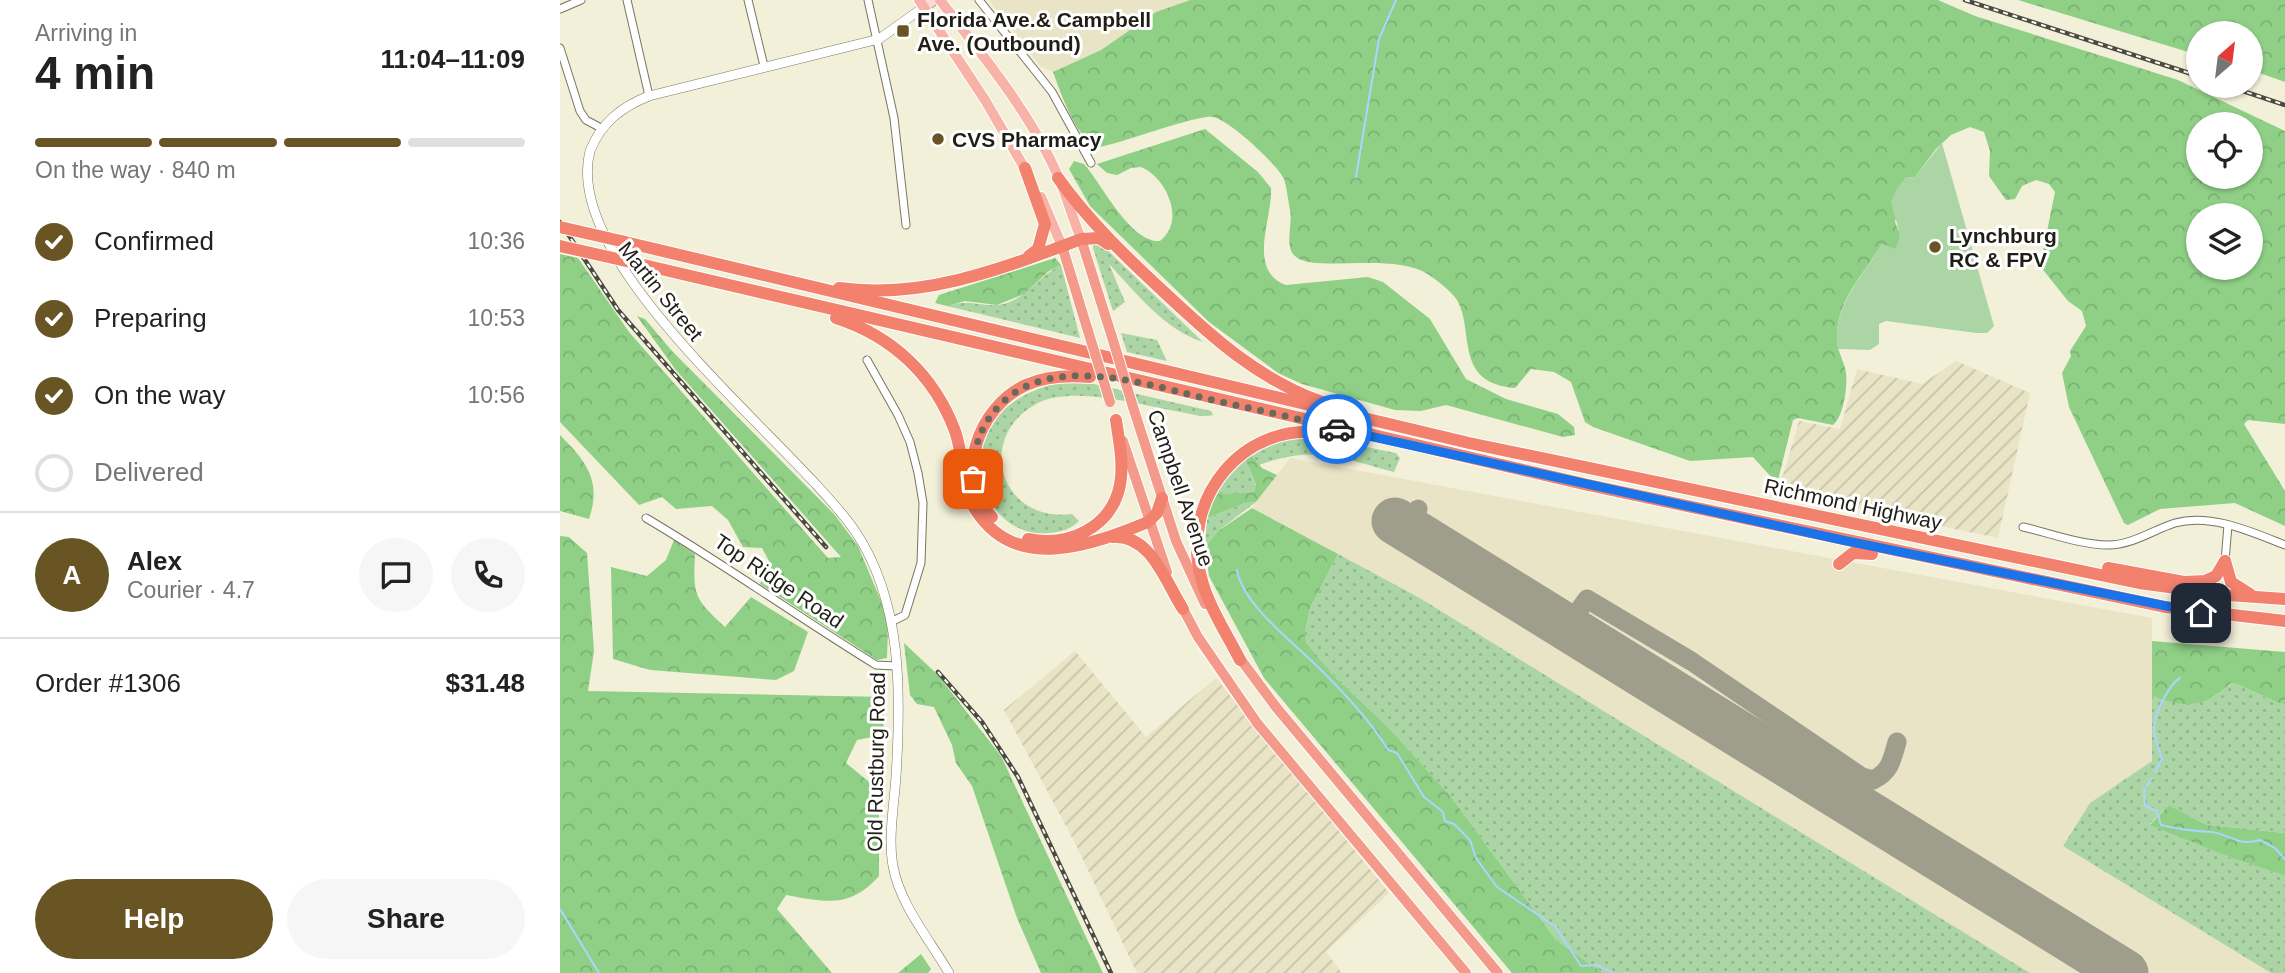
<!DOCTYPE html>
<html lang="en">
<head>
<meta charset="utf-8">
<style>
	:root { --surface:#fff; --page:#f6f6f6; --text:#222; --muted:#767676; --line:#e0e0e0; --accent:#685523 }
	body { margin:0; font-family:Helvetica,sans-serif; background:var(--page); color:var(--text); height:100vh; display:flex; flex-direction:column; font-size:26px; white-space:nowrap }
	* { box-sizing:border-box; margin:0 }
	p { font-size:23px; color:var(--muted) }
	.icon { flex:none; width:38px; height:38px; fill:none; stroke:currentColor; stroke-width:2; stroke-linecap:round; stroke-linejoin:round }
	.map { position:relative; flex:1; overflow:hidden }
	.panel { display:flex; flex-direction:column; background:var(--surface); width:560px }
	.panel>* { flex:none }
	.needle { width:46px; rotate:28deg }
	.tools { position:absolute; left:1626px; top:21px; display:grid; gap:14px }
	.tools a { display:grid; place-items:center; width:77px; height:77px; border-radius:50%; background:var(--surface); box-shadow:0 2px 5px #0004; font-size:35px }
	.pin { position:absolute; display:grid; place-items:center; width:60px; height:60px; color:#fff; margin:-30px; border-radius:14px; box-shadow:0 4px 10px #0006 }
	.courier { position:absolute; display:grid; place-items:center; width:70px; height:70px; margin:-35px; border:5px solid #1a73e8; border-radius:50%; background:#fff; color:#222; box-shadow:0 2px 9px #0007 }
	.summary em { font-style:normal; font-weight:600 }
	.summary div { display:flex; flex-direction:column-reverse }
	.summary { display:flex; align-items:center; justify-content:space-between; height:119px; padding:0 35px }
	h1 { font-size:46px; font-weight:600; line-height:52px }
	.bar { display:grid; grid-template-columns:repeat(4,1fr); gap:10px 7px; align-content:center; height:84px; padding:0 35px }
	.bar i { height:9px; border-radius:5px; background:var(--line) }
	.bar .active { background:var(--accent) }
	.bar p { grid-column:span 4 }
	.line { display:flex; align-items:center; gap:18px; padding:0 35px; border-top:2px solid var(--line) }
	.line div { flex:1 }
	.round { display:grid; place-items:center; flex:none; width:74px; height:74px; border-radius:37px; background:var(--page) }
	ol { padding:0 35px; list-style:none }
	li { display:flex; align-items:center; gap:21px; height:77px }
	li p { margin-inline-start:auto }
	li .icon { padding:7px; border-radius:50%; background:var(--accent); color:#fff; stroke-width:4 }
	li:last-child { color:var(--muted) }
	li i { width:38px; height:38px; border:4px solid var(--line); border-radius:50% }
	.action { display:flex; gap:14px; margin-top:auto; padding:14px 35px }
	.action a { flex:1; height:80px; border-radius:42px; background:var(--accent); color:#fff; font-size:28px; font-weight:600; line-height:80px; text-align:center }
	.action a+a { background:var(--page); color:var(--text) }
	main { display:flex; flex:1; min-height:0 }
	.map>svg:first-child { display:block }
</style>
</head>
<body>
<main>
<section class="panel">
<div class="summary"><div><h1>4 min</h1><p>Arriving in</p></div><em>11:04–11:09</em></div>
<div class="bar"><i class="active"></i><i class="active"></i><i class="active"></i><i></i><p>On the way · 840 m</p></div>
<ol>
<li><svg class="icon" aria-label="check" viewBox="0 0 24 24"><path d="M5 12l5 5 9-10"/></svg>Confirmed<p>10:36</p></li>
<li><svg class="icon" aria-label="check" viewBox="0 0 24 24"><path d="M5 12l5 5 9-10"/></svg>Preparing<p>10:53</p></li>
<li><svg class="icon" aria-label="check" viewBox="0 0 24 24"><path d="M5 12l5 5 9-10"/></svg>On the way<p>10:56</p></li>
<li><i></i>Delivered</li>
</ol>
<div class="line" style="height:126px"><b class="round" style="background:var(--accent);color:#fff">A</b><div><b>Alex</b><p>Courier · 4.7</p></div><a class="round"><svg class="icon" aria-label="chat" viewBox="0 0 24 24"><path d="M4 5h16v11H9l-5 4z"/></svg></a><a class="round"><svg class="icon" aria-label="phone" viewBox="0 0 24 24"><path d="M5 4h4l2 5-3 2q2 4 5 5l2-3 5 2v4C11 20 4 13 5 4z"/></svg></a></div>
<div class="line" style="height:91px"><div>Order #1306</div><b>$31.48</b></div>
<div class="action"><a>Help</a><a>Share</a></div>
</section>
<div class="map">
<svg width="1725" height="973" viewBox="0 0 1725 973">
	<defs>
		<pattern id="industrial-furrows" width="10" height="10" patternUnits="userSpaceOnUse" patternTransform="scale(1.75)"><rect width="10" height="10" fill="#e9e4c6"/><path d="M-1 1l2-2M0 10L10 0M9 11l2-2" fill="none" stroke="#c8c3a9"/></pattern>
		<pattern id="grass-dots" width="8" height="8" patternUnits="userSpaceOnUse" patternTransform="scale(1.75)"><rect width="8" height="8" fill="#abd5a5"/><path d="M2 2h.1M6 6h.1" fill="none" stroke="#93b68d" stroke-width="1.8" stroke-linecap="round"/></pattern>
		<pattern id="forest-crowns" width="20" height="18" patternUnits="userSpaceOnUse" patternTransform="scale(1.75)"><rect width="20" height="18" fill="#8fd086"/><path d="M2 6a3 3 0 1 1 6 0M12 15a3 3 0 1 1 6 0" fill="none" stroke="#7bb273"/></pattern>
	</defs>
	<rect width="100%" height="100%" fill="#f3f0d9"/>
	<!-- built -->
	<g fill="#e9e4c6">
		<path d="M 429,0 L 630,0 L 596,12 L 541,50 L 493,72 L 480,66 Z"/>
		<path d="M 730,458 L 1592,618 L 1592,761 L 1530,803 L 1503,846 L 1711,973 L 1470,973 L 858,597 L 692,508 Z"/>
	</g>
	<!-- industrial -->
	<g fill="url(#industrial-furrows)">
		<path d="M 1396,361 L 1470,393 L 1438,538 L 1218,492 L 1239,421 L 1280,429 L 1297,369 L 1362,384 Z"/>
		<path d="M 515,651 L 586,737 L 656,678 L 829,893 L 766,952 L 782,973 L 577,973 L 516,845 L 444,710 Z"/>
	</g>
	<!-- grass -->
	<g fill="url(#grass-dots)">
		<path d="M 538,242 L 543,246 L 643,342 C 605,330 575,292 549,264 L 565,302 L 553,311 L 533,248 L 533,244 Z"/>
		<path d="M 501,265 L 520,338 L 387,306 C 409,299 416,306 436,305 C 463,304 478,276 501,265 Z"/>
		<path d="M 561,333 L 597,340 L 607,361 L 567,352 Z"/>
		<path d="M 497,382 L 525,382 L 651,411 L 653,415 C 643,418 631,414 621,412 C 582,406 515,385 478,403 C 415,435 438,523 512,514 L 519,521 C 511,529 501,532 490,533 C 429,539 400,461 437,417 C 453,398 474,390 497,382 Z"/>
		<path d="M 736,436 L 761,438 L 836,453 L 840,458 L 834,472 C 781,458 753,445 699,465 L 691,455 L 714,442 Z"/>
		<path d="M 685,459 L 696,486 L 694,492 L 655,494 L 666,477 Z"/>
		<path d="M 696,502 L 658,531 L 645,547 L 647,518 L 685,503 Z"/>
		<path d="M 778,554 L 858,597 L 1470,973 L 1043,973 L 996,940 L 892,798 L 829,728 L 772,674 L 746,642 L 745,632 L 750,608 Z"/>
		<path d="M 1672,682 L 1719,703 L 1725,703 L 1725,833 L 1647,825 L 1609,805 L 1590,824 L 1669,857 L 1725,876 L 1725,973 L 1711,973 L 1503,846 L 1530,803 L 1592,761 L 1592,696 C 1626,708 1646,708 1672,682 Z"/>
	</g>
	<!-- forest -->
	<g fill="url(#forest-crowns)" fill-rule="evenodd">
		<path d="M 630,0 L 1378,0 L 1415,16 L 1618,80 L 1725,131 L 1725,424 L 1688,420 L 1684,424 L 1725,491 L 1725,526 L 1675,503 L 1600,509 L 1568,525 L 1564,523 L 1509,407 L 1502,373 L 1511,356 L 1510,351 L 1526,326 L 1522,311 L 1508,301 L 1480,266 L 1495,192 L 1489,184 L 1476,180 L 1462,186 L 1455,199 L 1446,200 L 1429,176 L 1430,151 L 1424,132 L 1410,127 L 1391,135 L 1376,149 L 1355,177 L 1345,178 L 1335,222 L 1341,236 L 1336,250 L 1322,244 C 1304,274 1277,300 1277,336 C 1276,348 1282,357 1285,368 C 1289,381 1284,417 1273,425 L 1238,418 L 1233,420 L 1218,480 L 1213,479 L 1193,457 L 1130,461 L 1033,427 L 1025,422 L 1011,382 L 994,372 L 971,369 L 955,388 C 893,383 915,331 897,300 C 891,291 878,281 869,275 C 834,251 754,274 735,256 C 724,247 733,223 730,210 C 728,200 727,188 724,179 C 717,164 668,119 653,117 C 639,114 562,143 540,147 C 518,145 500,91 493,72 L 541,50 L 596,12 ZM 1638,124 L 1690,124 L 1690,177 L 1638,177 ZM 1638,215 L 1690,215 L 1690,268 L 1638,268 Z"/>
		<path d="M 1458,0 L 1725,0 L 1725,82 L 1691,70 L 1690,33 L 1638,33 L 1638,55 Z"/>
		<path d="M 645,129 L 698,172 L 711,188 C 713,218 686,270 726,285 L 808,277 L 823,282 L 870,319 L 906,379 L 946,399 L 998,414 L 1014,427 L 1015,435 L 1003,437 L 886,405 L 861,411 L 835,410 L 742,384 L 718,373 L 649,322 L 530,206 L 509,169 L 514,161 L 524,164 C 542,184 570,243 600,241 C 626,221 607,178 581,167 L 571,168 L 557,175 L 547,173 L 537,164 Z"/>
		<path d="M 0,254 L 18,258 L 69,332 L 268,558 L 281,557 L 115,369 L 77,316 L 85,319 L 112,351 L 274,514 L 298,546 L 326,613 L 328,627 L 327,658 L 317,660 L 200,584 L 210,563 L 202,548 L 183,547 L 168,520 L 152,506 L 116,509 L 102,497 L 79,505 L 0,422 Z"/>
		<path d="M 495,258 L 501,265 L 489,271 L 464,294 L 437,305 L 405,301 L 387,306 L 375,303 L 379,295 Z"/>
		<path d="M 0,435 C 26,461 42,481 29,519 L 0,511 Z"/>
		<path d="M 691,455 L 702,468 L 717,475 L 696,502 L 685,503 L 647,518 L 655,494 L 694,492 L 696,485 L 685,459 Z"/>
		<path d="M 692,508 L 778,554 L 750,608 L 745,632 L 746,642 L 772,674 L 829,728 L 892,798 L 996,940 L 1043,973 L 952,973 L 704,678 L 649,576 L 645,547 L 658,531 Z"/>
		<path d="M 0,536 L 9,537 L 27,553 L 34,651 L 28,691 L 325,697 L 323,735 L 297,740 L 286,763 L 319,790 L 319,876 C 290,909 265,902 226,895 L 217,909 L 272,973 L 0,973 Z"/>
		<path d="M 114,540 L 135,554 C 133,596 134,598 165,627 L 191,597 L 248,632 L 234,671 L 216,680 L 90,670 L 53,659 L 51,567 L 87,576 L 106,560 Z"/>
		<path d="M 1592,641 L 1725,652 L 1725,703 L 1719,703 L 1672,682 C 1645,708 1627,709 1592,696 Z"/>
		<path d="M 344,643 L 377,674 L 441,756 L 543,973 L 481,973 L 457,918 L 412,786 L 396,763 L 392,745 L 374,707 L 357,704 L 350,695 Z"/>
		<path d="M 1609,805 L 1647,825 L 1725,833 L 1725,876 L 1669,857 L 1590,825 Z"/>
		<path d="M 361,954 L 371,969 L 368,973 L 338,973 Z"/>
	</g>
	<!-- pitch -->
	<path fill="#abd5a5" d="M 1382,143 L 1434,326 L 1427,333 L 1416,333 L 1326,321 L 1319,324 L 1319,344 L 1310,350 L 1278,349 C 1271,307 1302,278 1322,244 L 1335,249 C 1345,235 1334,218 1331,202 L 1337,188 L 1345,178 L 1355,177 Z"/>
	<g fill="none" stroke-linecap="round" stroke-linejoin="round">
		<!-- stream -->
		<g stroke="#add4ff" stroke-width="2">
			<path d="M 796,177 L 819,39 L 836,0"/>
			<path d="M 677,570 C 683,607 741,648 765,674 C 786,695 814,726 828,750 L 837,753 L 864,797 L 883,812 L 885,821 L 894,824 L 910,840 L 916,858 L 937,887 L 996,927 L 1021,966 L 1036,965 L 1054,973"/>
			<path d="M 1595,772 L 1602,759 C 1599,751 1596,740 1594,732 C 1592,718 1609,684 1620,678"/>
			<path d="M 1592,778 L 1584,790 L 1585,806 L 1597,811 L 1601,825 C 1619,830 1634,831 1651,832 C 1671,834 1677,847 1700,840 L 1715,848 L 1725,859"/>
			<path d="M 0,909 L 39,973"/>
			<path d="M 1065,973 L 1068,973"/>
		</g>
		<!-- taxiway -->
		<g stroke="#9f9d8c" stroke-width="19">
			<path d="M 846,527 L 858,509"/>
			<path d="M 1007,627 L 1027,599 L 1131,661 L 1302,777 L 1313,780 C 1330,772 1332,760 1337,742"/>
			<path d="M 1293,804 L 1284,791 L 1289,784 L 1313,780"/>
		</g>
		<!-- runway -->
		<path stroke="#9f9d8c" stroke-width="47" d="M 835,521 L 1565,973"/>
		<!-- minor casing -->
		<g stroke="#787561" stroke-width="9">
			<g id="minor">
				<path d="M 67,0 L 89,96"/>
				<path d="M 188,0 L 204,66"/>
				<path d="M 308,0 L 334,118 L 346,225"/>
				<path d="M 419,0 L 492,92 L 531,163"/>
				<path d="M 0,9 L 21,0"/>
				<path d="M 0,48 L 20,111 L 26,120 L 41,128"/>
				<path d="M 307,360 L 338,415 L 350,442 L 358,473 L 363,503 L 361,563 L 345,615 L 331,622"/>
				<path d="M 86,518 C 164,564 238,617 316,665 L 336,666"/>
				<path d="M 1463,527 C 1490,533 1521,545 1548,545 C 1572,545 1593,530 1615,523 C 1651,513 1692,532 1725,545"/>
				<path d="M 1665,561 L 1668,525"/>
			</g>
		</g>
		<!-- tertiary casing -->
		<g stroke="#787561" stroke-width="10">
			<path id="tertiary" d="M 364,7 L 319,39 L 89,96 C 61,107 41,123 30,151 C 0,266 235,444 295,531 C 343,602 341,695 336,777 C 334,805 328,838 333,866 C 340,905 370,940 389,973"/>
		</g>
		<!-- secondary casing -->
		<g stroke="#787561" stroke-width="11">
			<path id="secondary" d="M 364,7 L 374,0"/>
		</g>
		<!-- primary casing -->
		<g stroke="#fff" stroke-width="12">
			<g id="primary">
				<path d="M 359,0 L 425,100 L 468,174"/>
				<path d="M 380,0 C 423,56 470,112 499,178 C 507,198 513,219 521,239"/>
				<path d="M 481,197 L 502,246"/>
			</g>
		</g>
		<!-- trunk casing -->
		<g stroke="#fff" stroke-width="12">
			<g id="trunk">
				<path d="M 521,239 L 552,337"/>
				<path d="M 502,246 L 528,331"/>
				<path d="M 573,407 L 616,541 L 645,604"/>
				<path d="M 563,441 L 607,572"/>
				<path d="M 620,603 L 638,637 L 697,723 L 906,973"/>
				<path d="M 676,653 L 716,707 L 938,973"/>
			</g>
		</g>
		<!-- motorway casing -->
		<g stroke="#fff" stroke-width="14">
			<g id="motorway">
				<path d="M 465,168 L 485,224 L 478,249 L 469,256"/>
				<path d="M 498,178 C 529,221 565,256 604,292 C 653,338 698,379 762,402"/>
				<path d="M 61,241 L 909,443 L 1579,583 L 1668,595 L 1725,599"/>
				<path d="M 75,263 L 1028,485 L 1605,607 L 1725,621"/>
				<path d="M 279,288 C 363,300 444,268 521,239 L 539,238 L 548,244"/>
				<path d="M 276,318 C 332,336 374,375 395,431 C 404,456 401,486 415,509 C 455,574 532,545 588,522 L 597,513 L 602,498"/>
				<path d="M 432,517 C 393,477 418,407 466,385 C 486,376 507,375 530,377"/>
				<path d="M 553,537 C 591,534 606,583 623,609"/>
				<path d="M 468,539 C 507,547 551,529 560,485 C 564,464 559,441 556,420"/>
				<path d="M 1665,561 L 1671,582 L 1690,594"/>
				<path d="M 1279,564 L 1293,553 L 1312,554"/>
				<path d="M 1548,568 L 1624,582 L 1645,581 L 1656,576 L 1665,561"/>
				<path d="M 680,660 C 667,634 648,606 641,577 C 620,499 683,421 764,433"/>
			</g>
		</g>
		<!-- minor -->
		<use href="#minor" stroke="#fff" stroke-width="7"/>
		<!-- tertiary -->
		<use href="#tertiary" stroke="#fff" stroke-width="9"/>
		<!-- secondary -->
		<use href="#secondary" stroke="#fbd9d4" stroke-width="10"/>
		<!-- primary -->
		<use href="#primary" stroke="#f7b3a8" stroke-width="10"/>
		<!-- trunk -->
		<use href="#trunk" stroke="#f49a8b" stroke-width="10"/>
		<!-- motorway -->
		<use href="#motorway" stroke="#f2816e" stroke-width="12"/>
		<!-- rail casing -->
		<g stroke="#4b4a3f" stroke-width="4.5">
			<g id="rail">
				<path d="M 1405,0 L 1638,76"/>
				<path d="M 1668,86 L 1725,105"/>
				<path d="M 0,222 L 58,310 L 266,547"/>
				<path d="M 378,672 L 422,722 L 458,777 L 551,973"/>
			</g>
		</g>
		<!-- rail -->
		<use href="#rail" stroke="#fff" stroke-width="2" stroke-dasharray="5" stroke-linecap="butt"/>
		<!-- trunk-bridge casing -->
		<g stroke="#fff" stroke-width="12" stroke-linecap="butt">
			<g id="trunk-bridge">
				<path d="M 528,331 L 550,402"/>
				<path d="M 552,337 L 573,407"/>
			</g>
		</g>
		<!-- motorway-bridge casing -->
		<g stroke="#fff" stroke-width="14" stroke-linecap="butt">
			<g id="motorway-bridge">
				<path d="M 0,227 L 61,241"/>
				<path d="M 0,246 L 75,263"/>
			</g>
		</g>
		<!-- trunk-bridge -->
		<use href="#trunk-bridge" stroke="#f49a8b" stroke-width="10"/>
		<!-- motorway-bridge -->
		<use href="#motorway-bridge" stroke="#f2816e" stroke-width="12"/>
	</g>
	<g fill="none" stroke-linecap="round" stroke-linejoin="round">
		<!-- done -->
		<path stroke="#6a685b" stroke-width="7" stroke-dasharray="0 12.6" d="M 413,479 C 413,450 419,427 439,406 C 490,351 589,385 652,400 C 694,409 736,418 777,429"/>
		<!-- route -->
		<path stroke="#1a73e8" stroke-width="9" d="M 777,429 L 1282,540 L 1641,613"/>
	</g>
	<!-- markers -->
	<g fill="#685523" stroke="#fff" stroke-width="2.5">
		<rect x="336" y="24" width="14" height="14" rx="3.5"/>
		<circle cx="378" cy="139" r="7"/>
		<circle cx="1375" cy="247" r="7"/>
	</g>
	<g text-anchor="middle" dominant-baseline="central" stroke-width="6" stroke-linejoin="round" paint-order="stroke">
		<!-- poi labels -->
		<g font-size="21" font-weight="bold" fill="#201f17" stroke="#fff" text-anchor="start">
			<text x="357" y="19">Florida Ave.&amp; Campbell<tspan x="357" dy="24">Ave. (Outbound)</tspan></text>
			<text x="392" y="139">CVS Pharmacy</text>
			<text x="1389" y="235">Lynchburg<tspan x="1389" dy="24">RC &amp; FPV</tspan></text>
		</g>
		<!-- street labels -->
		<g font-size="21" fill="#201f17" stroke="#fff">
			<text transform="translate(101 291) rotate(51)">Martin Street</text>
			<text transform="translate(621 488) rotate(71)">Campbell Avenue</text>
			<text transform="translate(1293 504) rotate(12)">Richmond Highway</text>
			<text transform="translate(219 581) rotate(34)">Top Ridge Road</text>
			<text transform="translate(316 762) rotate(-89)">Old Rustburg Road</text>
		</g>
	</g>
</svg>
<div class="tools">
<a><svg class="needle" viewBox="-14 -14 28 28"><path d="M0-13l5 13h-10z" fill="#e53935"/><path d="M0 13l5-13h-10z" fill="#767676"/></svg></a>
<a><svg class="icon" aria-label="locate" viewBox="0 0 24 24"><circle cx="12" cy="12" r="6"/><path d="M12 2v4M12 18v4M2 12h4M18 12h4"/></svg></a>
<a><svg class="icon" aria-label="layers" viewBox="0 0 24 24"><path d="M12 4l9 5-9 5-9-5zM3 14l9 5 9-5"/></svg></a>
</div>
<div class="pin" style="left:413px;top:479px;background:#ea580c"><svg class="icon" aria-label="bag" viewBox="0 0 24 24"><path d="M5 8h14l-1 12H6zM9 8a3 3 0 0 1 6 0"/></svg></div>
<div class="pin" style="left:1641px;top:613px;background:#1f2937"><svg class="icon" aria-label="home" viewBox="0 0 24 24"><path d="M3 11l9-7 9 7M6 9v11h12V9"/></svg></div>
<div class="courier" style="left:777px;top:429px"><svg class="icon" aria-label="car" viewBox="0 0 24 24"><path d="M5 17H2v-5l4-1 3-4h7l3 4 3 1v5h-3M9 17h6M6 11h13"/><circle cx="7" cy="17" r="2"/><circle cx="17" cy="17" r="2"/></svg></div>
</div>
</main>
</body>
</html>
